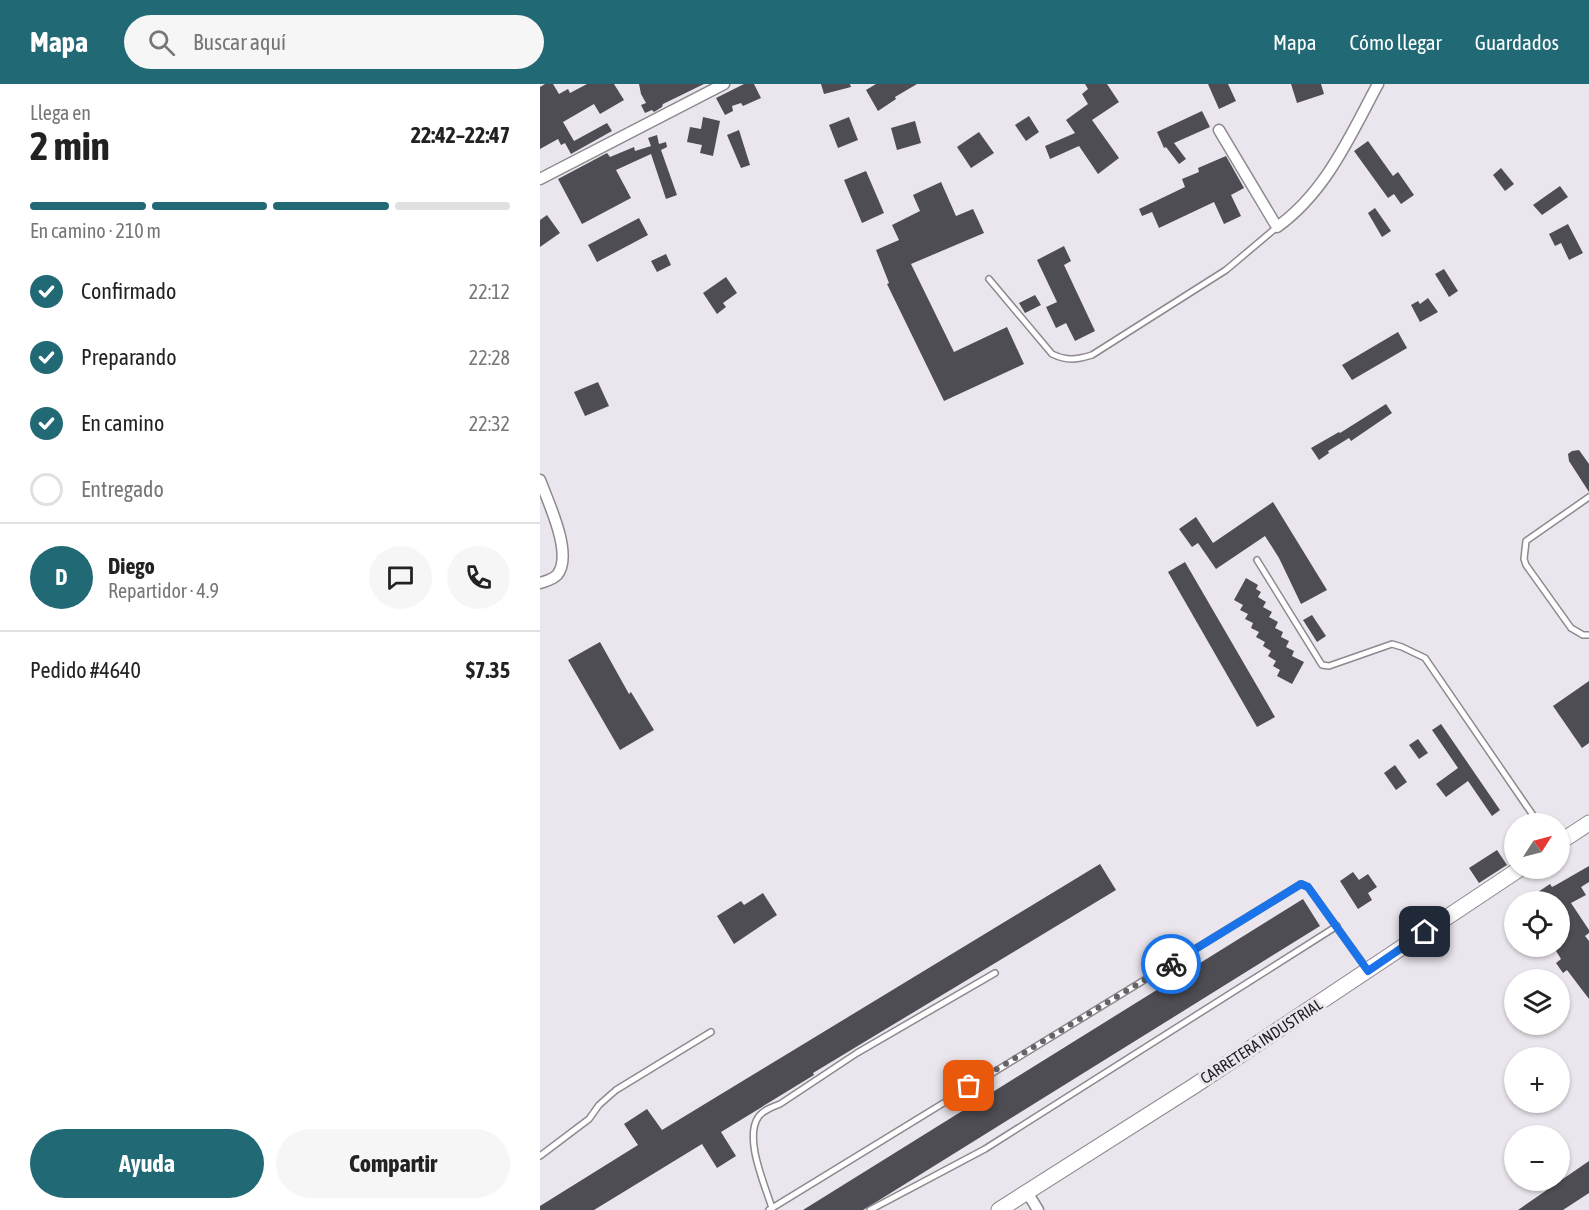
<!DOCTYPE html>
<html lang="es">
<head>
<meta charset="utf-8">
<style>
	:root { --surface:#fff; --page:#f6f6f6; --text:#222; --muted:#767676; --line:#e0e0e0; --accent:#206975 }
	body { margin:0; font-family:"Asap Condensed",sans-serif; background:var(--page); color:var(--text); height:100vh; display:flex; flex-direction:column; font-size:22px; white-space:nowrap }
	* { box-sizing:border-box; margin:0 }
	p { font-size:20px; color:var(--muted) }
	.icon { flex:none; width:33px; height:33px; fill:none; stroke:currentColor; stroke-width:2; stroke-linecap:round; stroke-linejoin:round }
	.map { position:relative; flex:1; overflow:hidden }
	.side { display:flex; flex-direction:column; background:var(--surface); width:540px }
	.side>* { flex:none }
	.needle { width:39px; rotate:54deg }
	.controls { position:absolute; left:964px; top:729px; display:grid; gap:12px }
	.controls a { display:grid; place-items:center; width:66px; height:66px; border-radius:50%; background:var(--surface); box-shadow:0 2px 4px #0004; font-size:30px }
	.pin { position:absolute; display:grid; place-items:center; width:51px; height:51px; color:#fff; margin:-26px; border-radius:12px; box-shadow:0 3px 9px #0006 }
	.courier { position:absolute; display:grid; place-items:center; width:60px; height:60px; margin:-30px; border:4px solid #1a73e8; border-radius:50%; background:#fff; color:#222; box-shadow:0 2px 8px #0007 }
	.overview em { font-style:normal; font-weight:700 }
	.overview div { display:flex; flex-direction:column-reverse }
	.overview { display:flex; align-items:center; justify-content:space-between; height:102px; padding:0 30px }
	h1 { font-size:39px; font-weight:700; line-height:45px }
	.bar { display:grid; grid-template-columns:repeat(4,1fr); gap:9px 6px; align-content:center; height:72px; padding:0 30px }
	.bar i { height:8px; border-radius:4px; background:var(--line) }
	.bar .selected { background:var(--accent) }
	.bar p { grid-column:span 4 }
	.line { display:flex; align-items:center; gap:15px; padding:0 30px; border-top:2px solid var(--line) }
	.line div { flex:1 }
	.round { display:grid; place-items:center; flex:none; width:63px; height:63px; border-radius:32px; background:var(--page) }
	ol { padding:0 30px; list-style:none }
	li { display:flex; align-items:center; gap:18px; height:66px }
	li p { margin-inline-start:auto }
	li .icon { padding:6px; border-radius:50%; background:var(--accent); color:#fff; stroke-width:4 }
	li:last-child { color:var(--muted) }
	li i { width:33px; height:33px; border:3px solid var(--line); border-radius:50% }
	.button { display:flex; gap:12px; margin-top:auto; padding:12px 30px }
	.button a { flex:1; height:69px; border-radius:36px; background:var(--accent); color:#fff; font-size:24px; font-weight:700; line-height:69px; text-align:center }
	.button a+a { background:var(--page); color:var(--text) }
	header { display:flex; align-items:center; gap:36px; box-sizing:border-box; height:84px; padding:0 30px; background:var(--accent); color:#fff }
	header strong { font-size:28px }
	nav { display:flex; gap:33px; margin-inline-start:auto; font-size:21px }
	.search { width:420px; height:54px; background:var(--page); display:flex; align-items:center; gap:15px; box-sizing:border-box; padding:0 21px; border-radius:33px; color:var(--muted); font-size:22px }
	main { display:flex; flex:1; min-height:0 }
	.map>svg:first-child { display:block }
</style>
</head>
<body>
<header>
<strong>Mapa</strong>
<div class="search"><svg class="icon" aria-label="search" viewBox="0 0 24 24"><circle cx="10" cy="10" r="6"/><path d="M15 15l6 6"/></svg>Buscar aquí</div>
<nav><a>Mapa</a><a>Cómo llegar</a><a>Guardados</a></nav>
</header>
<main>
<section class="side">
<div class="overview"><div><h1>2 min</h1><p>Llega en</p></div><em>22:42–22:47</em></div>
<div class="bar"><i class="selected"></i><i class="selected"></i><i class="selected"></i><i></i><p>En camino · 210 m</p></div>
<ol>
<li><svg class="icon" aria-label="check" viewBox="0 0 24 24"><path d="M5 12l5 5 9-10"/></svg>Confirmado<p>22:12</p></li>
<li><svg class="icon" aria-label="check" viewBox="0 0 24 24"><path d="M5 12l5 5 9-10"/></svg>Preparando<p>22:28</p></li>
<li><svg class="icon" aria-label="check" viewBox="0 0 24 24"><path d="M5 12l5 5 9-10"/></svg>En camino<p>22:32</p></li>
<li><i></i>Entregado</li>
</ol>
<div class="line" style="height:108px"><b class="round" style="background:var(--accent);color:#fff">D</b><div><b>Diego</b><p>Repartidor · 4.9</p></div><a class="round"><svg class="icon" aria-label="chat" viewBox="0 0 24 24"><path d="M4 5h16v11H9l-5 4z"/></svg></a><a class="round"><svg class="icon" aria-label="phone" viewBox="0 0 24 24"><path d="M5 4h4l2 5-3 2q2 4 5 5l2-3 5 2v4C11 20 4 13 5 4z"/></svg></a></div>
<div class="line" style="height:78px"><div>Pedido #4640</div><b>$7.35</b></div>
<div class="button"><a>Ayuda</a><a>Compartir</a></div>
</section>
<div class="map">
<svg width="1049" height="1126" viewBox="0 0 1049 1126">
	<rect width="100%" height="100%" fill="#ebe6ed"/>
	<!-- building -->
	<g fill="#4e4d53">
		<path d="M 5,0 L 13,0 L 19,10 L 28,5 L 30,9 L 47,0 L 74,0 L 84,16 L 60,30 L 54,20 L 23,38 L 34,57 L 67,39 L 72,47 L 31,70 L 25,59 L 21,61 L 18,55 L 0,65 L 0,3 Z"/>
		<path d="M 99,0 L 164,0 L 123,20 L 122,23 L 114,28 L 112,26 L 105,29 L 101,21 L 106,19 L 101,10 Z"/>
		<path d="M 204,0 L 214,0 L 221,14 L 203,22 L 201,19 L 192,22 L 193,27 L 185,31 L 176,14 Z"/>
		<path d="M 281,0 L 310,0 L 311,3 L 284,10 Z"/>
		<path d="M 336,0 L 377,0 L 355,13 L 356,15 L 338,27 L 326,6 Z"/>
		<path d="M 545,0 L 567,0 L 579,18 L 552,36 L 579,74 L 558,90 L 539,62 L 510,75 L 505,62 L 535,49 L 526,36 L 548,20 L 542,10 L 548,5 Z"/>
		<path d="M 668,0 L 688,0 L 696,17 L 679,25 Z"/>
		<path d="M 751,0 L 781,0 L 784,10 L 757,19 Z"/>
		<path d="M 662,27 L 670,43 L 634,59 L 646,75 L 639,80 L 626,63 L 624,64 L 617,48 Z"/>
		<path d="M 489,32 L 499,48 L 486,57 L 475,41 Z"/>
		<path d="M 163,33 L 180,37 L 173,72 L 160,69 L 162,61 L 147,58 L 150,43 L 161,45 Z"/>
		<path d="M 309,33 L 318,56 L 298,64 L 289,41 Z"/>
		<path d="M 375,37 L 381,59 L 357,66 L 351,44 Z"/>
		<path d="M 199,46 L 210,81 L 201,84 L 187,51 Z"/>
		<path d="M 439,48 L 454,69 L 431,84 L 417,63 Z"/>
		<path d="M 117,51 L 119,60 L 126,58 L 127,63 L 121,66 L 137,111 L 126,115 L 111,70 L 76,86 L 91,114 L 42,140 L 18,95 L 67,69 L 70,73 L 94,63 L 95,67 L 111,62 L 108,54 Z"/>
		<path d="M 828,57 L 853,92 L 858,88 L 874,111 L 861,120 L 854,110 L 848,114 L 814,67 Z"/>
		<path d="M 686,72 L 704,104 L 691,111 L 701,132 L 684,140 L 674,118 L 619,144 L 612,128 L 602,132 L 599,125 L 645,103 L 642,95 L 659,88 L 658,84 Z"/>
		<path d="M 961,84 L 974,100 L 965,107 L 953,91 Z"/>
		<path d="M 326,87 L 344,129 L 322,139 L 304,96 Z"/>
		<path d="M 401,98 L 416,132 L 433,125 L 444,149 L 371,180 L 414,268 L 467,243 L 484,280 L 404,317 L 347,200 L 349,199 L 336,166 L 359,156 L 352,141 L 380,127 L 373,111 Z"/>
		<path d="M 1020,102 L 1028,113 L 1002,131 L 993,121 Z"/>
		<path d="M 835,124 L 851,147 L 842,153 L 828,129 Z"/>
		<path d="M 7,131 L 20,149 L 0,163 L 0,136 Z"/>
		<path d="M 99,134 L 108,151 L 57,178 L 48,161 Z"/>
		<path d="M 1028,140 L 1043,169 L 1029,176 L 1021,159 L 1015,162 L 1009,150 Z"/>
		<path d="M 524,162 L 531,177 L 524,181 L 555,247 L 535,257 L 526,239 L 516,244 L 506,223 L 517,218 L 497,176 Z"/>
		<path d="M 126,170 L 131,181 L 117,188 L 111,177 Z"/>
		<path d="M 904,185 L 918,207 L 909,213 L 895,190 Z"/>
		<path d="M 186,193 L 197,209 L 183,219 L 186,223 L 177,230 L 163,209 Z"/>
		<path d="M 495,211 L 501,221 L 485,229 L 479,219 Z"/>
		<path d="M 888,214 L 898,228 L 880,238 L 871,221 L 878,217 L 880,220 Z"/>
		<path d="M 858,248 L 867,264 L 812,296 L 802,281 Z"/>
		<path d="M 58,298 L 69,322 L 45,332 L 34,308 Z"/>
		<path d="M 846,320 L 852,329 L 811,357 L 809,354 L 788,367 L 789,369 L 779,376 L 771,364 L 799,348 L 800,349 Z"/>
		<path d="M 1039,366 L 1049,380 L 1049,408 L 1029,377 L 1028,370 L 1032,367 Z"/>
		<path d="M 733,418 L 787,506 L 761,520 L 739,474 L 725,452 L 676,485 L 658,459 L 652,463 L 639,445 L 656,433 L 673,459 Z"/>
		<path d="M 645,478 L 735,633 L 717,643 L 628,488 Z"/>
		<path d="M 706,494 L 718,501 L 716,505 L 721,508 L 718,513 L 726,518 L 723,523 L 732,528 L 729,533 L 738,538 L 735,544 L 743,548 L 741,553 L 749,557 L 746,563 L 754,567 L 752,572 L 764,578 L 752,600 L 737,592 L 740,586 L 733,582 L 736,577 L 728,572 L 731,567 L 723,562 L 725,558 L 716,553 L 719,548 L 711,544 L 713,539 L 705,535 L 708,530 L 700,526 L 703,521 L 694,516 Z"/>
		<path d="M 772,531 L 786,552 L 777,558 L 763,536 Z"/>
		<path d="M 60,558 L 89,610 L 91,608 L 114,646 L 80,666 L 28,576 Z"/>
		<path d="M 1049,597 L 1049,659 L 1042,664 L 1013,622 Z"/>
		<path d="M 901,640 L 960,726 L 952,732 L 928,697 L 906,713 L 896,700 L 918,684 L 892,646 Z"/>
		<path d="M 878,655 L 888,669 L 879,675 L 869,661 Z"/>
		<path d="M 855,681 L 867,698 L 856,706 L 844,689 Z"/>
		<path d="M 957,766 L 967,781 L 939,799 L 929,784 Z"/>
		<path d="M 560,780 L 576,806 L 273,989 L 274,991 L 181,1048 L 196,1072 L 177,1084 L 162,1060 L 54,1126 L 0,1126 L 0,1122 L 98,1061 L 84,1040 L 107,1025 L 122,1046 Z"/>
		<path d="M 1049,782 L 1049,798 L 1041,803 L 1046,811 L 1031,819 L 1049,846 L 1049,849 L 1045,852 L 1049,857 L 1049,915 L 1027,886 L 1023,889 L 1016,879 L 1021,875 L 1013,862 L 1020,862 L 1020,818 L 983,818 L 1010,800 L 1012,803 L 1016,801 Z"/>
		<path d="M 813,788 L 819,796 L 828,790 L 837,803 L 828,809 L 832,816 L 818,825 L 800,797 Z"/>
		<path d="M 223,809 L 237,831 L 194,860 L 177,832 L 201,817 L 204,821 Z"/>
		<path d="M 763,815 L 780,842 L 341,1115 L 323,1126 L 263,1126 Z"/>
		<path d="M 1049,1077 L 1049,1109 L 1023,1126 L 978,1126 Z"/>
	</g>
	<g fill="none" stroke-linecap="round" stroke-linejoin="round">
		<!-- lane casing -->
		<g stroke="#8d898f" stroke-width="8">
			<g id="lane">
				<path d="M 449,195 L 512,270 C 527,277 536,276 552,271 L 686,186 L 737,143"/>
				<path d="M 1049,413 L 986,457 L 984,475 L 986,481 L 1031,544 L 1043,551 L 1049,551"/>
				<path d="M 717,476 L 782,581 L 789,582 L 852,560 L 862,563 L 885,574 L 999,740"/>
				<path d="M 0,1072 L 49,1035 L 59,1021 L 76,1006 L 171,948"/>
				<path d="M 232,1124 C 225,1101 203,1053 219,1032 C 224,1026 232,1023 240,1020 L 317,969 L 455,889"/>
				<path d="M 229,1126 L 761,800 L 768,803 L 827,885"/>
				<path d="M 330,1126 L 445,1065 L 797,842"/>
			</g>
		</g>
		<!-- street casing -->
		<g stroke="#8d898f" stroke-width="13">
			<g id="street">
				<path d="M 679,46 L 737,143 C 786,108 810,52 838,0"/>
				<path d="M 0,95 L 184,0"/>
				<path d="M 0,396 C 8,418 34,471 17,491 C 12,496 6,497 0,499"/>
				<path d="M 487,1108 L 498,1126"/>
			</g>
		</g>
		<!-- secondary casing -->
		<g stroke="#8d898f" stroke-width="17">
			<g id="secondary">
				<path d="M 1020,758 L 1049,739"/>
				<path d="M 459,1126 L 654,1002 L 981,784"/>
			</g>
		</g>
		<!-- lane -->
		<use href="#lane" stroke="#fff" stroke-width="5"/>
		<!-- street -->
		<use href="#street" stroke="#fff" stroke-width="10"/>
		<!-- secondary -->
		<use href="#secondary" stroke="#fff" stroke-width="15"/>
	</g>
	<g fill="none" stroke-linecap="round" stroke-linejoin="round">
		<!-- done -->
		<path stroke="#666368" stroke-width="6" stroke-dasharray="0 10.8" d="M 429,1002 L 631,880"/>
		<!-- route -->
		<path stroke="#1a73e8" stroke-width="8" d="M 631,880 L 761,800 L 768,803 L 828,887 L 885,848"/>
	</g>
	<g text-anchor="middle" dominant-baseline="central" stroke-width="6" stroke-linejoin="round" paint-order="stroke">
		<!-- street labels -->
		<g font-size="16" fill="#1f1d20" stroke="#ebe6ed">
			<text transform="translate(721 957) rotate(-33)">CARRETERA INDUSTRIAL</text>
		</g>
	</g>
</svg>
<div class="controls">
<a><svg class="needle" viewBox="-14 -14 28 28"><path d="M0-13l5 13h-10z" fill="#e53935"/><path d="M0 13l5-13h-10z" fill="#767676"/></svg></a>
<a><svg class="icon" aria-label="locate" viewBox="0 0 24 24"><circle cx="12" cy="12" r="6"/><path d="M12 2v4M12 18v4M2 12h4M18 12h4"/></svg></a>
<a><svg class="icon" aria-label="layers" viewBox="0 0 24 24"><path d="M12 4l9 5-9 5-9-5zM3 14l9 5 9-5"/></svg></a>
<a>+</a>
<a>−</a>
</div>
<div class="pin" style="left:429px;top:1002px;background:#ea580c"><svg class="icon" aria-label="bag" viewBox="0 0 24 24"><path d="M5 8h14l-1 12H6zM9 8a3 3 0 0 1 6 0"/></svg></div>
<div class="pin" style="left:885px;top:848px;background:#1f2937"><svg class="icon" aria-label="home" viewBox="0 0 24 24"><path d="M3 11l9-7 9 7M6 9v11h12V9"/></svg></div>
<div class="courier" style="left:631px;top:880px"><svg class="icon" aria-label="bike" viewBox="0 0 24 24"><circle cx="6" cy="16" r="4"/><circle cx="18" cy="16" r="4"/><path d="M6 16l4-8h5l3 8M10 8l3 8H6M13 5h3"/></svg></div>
</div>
</main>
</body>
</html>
